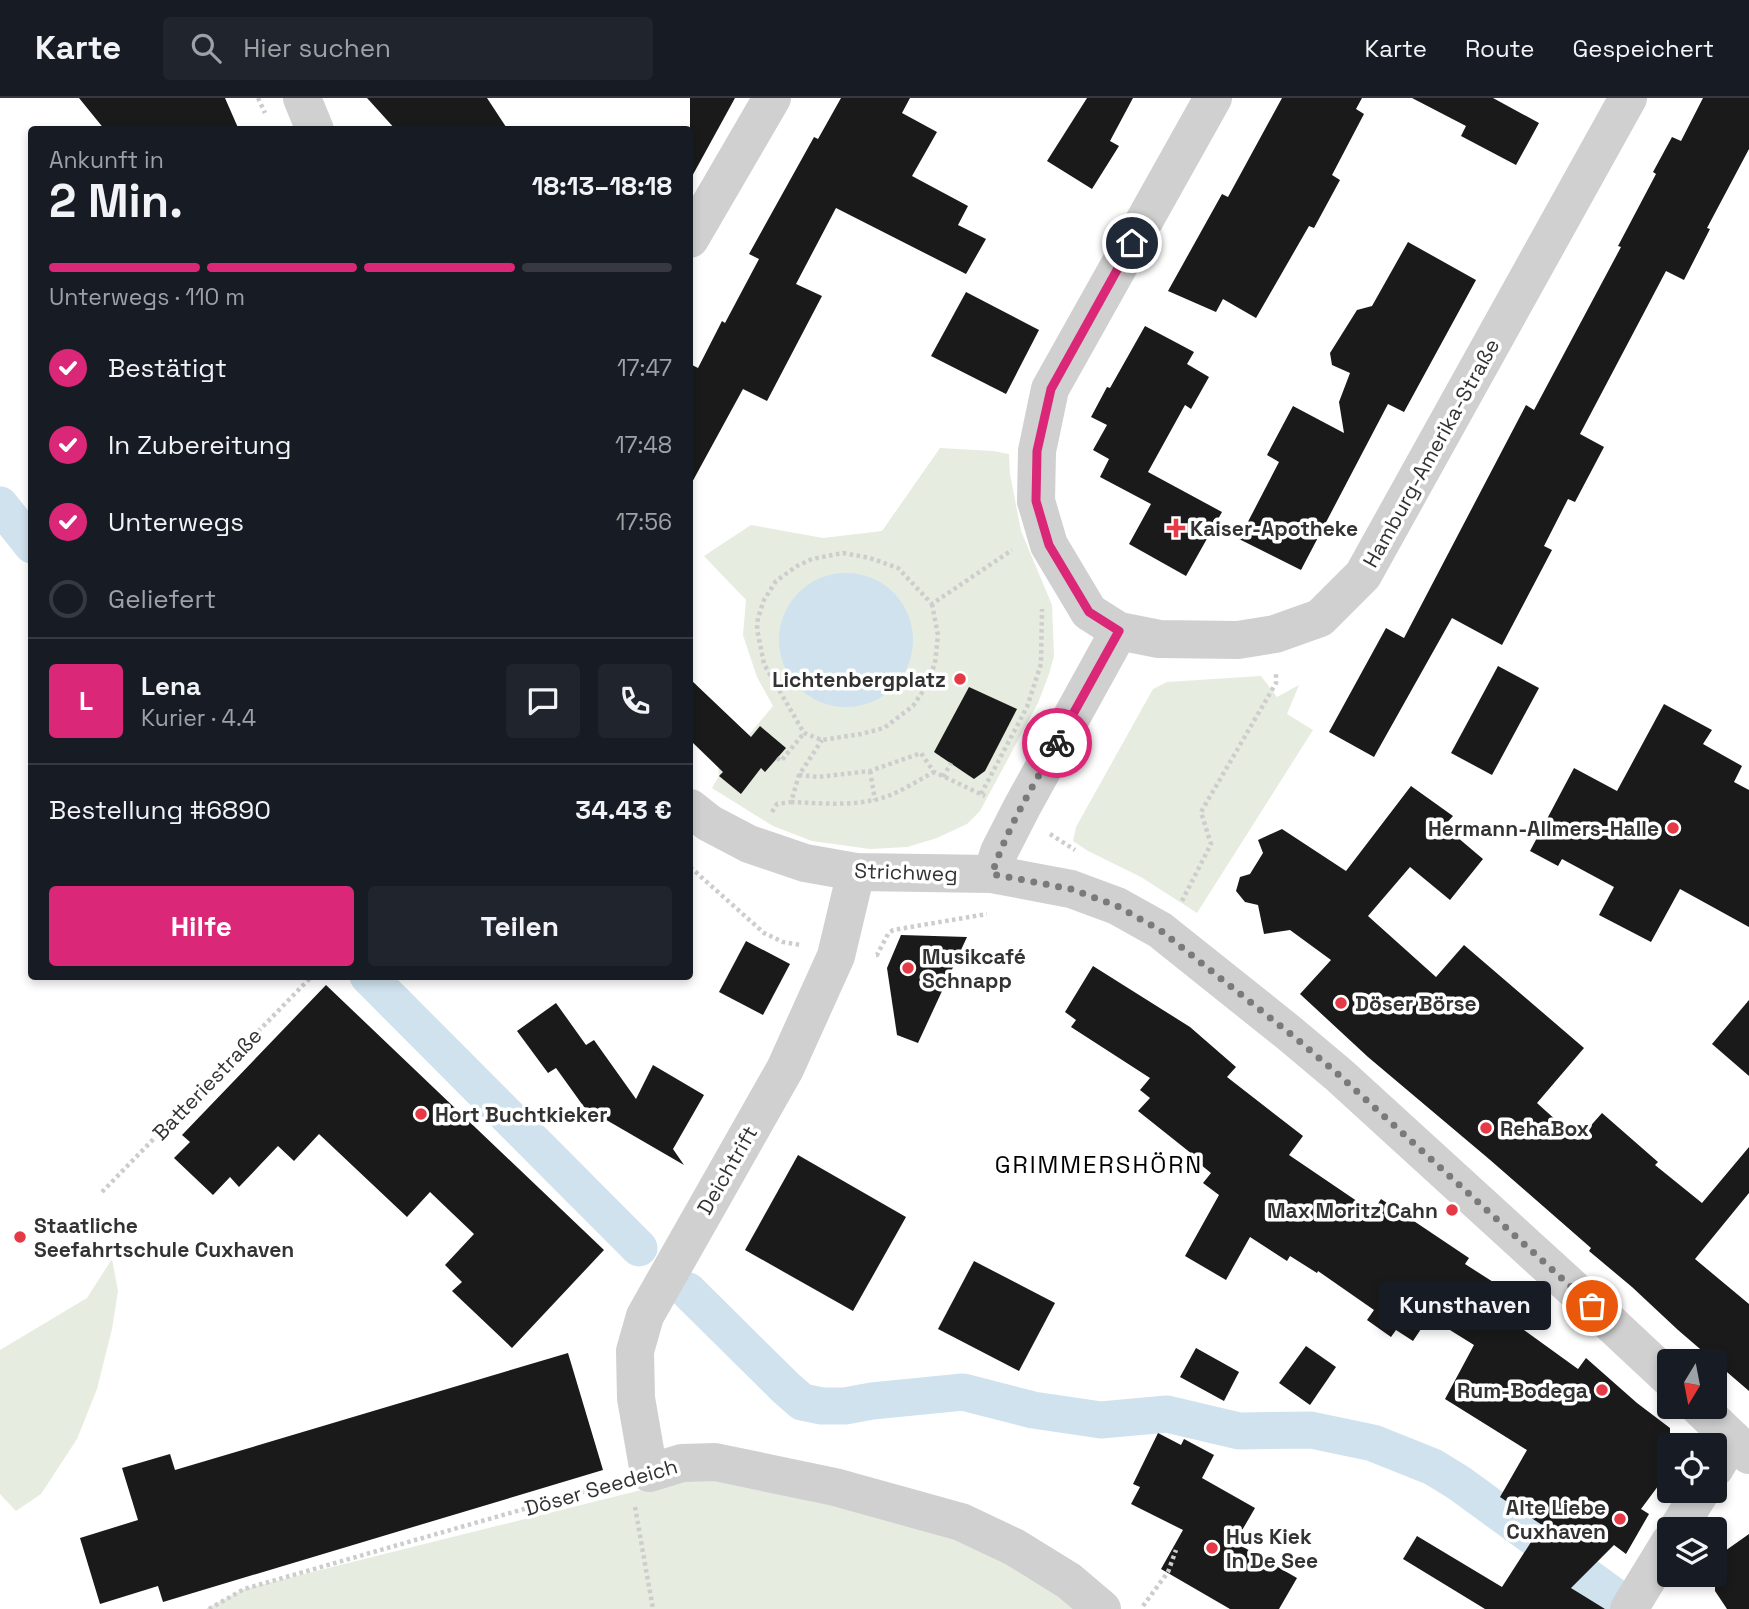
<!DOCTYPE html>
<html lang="de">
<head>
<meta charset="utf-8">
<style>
	:root { --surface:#171b24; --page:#20242c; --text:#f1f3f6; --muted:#9ea1a6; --line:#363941; --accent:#db2777 }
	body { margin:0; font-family:"Space Grotesk",sans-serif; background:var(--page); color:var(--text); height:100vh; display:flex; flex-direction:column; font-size:26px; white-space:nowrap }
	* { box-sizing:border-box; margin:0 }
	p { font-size:23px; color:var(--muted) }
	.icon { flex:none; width:38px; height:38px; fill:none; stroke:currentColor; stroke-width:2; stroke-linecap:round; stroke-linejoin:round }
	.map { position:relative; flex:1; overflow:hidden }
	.details { position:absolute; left:28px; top:28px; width:665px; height:854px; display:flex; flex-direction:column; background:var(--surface); border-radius:7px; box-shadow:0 4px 10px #0003 }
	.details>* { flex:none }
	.needle { width:46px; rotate:190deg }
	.tools { position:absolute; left:1657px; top:1251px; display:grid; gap:14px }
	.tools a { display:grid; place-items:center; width:70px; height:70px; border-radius:7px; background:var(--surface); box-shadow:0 4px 10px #0003; font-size:35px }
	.pin { position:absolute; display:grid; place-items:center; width:60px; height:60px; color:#fff; margin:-30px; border:4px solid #fff; border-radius:50%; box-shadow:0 2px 7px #0007 }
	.courier { position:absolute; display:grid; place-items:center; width:70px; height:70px; margin:-35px; border:5px solid #db2777; border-radius:50%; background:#fff; color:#222; box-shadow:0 2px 9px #0007 }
	.bubble { position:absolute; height:49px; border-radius:7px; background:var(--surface); box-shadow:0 4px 10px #0003; font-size:23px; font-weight:700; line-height:49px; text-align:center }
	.summary em { font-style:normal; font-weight:700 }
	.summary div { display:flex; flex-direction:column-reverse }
	.summary { display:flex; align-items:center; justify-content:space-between; height:119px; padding:0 21px }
	h1 { font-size:46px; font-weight:700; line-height:52px }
	.bar { display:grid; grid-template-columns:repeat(4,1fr); gap:10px 7px; align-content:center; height:84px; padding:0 21px }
	.bar i { height:9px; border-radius:5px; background:var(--line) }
	.bar .active { background:var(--accent) }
	.bar p { grid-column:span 4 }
	.line { display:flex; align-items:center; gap:18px; padding:0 21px; border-top:2px solid var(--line) }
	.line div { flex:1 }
	.round { display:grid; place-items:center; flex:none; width:74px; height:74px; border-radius:7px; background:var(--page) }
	ol { padding:0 21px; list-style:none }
	li { display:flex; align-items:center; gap:21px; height:77px }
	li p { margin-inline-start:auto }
	li .icon { padding:7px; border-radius:50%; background:var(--accent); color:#fff; stroke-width:4 }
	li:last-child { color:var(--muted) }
	li i { width:38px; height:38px; border:4px solid var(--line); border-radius:50% }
	.button { display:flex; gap:14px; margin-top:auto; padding:14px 21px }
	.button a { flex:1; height:80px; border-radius:7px; background:var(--accent); color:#fff; font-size:28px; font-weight:700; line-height:80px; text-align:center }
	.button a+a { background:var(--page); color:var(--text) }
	header { display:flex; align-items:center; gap:42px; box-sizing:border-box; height:98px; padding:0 35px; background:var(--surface); border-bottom:2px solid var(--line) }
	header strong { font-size:33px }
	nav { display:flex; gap:38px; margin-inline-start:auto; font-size:24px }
	.search { width:490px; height:63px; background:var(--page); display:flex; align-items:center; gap:18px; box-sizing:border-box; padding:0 24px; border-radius:7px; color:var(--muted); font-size:26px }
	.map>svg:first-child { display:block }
</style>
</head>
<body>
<header>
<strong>Karte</strong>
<div class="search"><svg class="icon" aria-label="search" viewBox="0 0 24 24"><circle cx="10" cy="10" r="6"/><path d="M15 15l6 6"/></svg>Hier suchen</div>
<nav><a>Karte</a><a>Route</a><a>Gespeichert</a></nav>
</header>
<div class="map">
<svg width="1749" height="1511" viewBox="0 0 1749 1511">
	<rect width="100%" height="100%" fill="#fff"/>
	<!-- green -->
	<g fill="#e6ecdf">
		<path d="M 940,350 L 993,353 L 1009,356 L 1010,376 L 1021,433 L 1052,507 L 1054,558 L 1049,576 L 1038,605 L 980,713 L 967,726 L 937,740 L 907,749 L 870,751 L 812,743 L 773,728 L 712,690 L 719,678 L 718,670 L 739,649 L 773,608 L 757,579 L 743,537 L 746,502 L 704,458 L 751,427 L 823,440 L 882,433 Z"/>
		<path d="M 1261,578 L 1277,599 L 1299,587 L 1287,616 L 1313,632 L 1197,815 L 1141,779 L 1088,753 L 1073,743 L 1076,729 L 1153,591 L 1167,584 Z"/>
		<path d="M 112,1161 L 118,1193 L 112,1231 L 97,1291 L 77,1341 L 41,1396 L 16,1413 L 0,1396 L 0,1252 L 87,1200 Z"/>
		<path d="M 681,1376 L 942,1427 L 1087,1511 L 206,1511 L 244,1491 L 645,1391 Z"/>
	</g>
	<!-- water -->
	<circle fill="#cfe2ee" cx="846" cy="542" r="67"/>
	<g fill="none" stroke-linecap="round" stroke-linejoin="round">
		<!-- canal -->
		<g stroke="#cfe2ee" stroke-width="37">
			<path d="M 0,407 L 32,447"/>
			<path d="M 368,878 L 639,1150"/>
			<path d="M 688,1193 L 786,1290 L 802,1304 L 822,1308 L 845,1308 L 872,1303 L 963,1294 L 1033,1312 L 1101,1322 L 1167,1316 L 1239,1333 L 1311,1332 L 1373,1345 L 1433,1369 L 1459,1385 L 1611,1496 L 1629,1511"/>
		</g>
	</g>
	<!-- building -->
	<g fill="#1a1a1a">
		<path d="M 79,0 L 225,0 L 239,32 L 105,32 Z"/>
		<path d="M 367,0 L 487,0 L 508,32 L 396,32 Z"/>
		<path d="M 690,0 L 735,0 L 690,82 Z"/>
		<path d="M 841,0 L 910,0 L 902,15 L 937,34 L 912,78 L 968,108 L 958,127 L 986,141 L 966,176 L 836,110 L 796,186 L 822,198 L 767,303 L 743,291 L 690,388 L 690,266 L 698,270 L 722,223 L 725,225 L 759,161 L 749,156 L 814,39 L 818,41 Z"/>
		<path d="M 1087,0 L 1133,0 L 1110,43 L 1119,48 L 1092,91 L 1047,63 Z"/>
		<path d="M 1282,0 L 1362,0 L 1356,11 L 1364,16 L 1332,77 L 1340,82 L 1314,130 L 1309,128 L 1256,220 L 1223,201 L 1216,214 L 1168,193 L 1222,96 L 1228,99 Z"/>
		<path d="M 1412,0 L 1493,0 L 1539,25 L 1516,67 L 1461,38 L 1466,28 Z"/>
		<path d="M 1703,0 L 1749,0 L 1749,51 L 1707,130 L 1710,131 L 1684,182 L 1666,173 L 1580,336 L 1604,349 L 1575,404 L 1568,401 L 1544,448 L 1552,452 L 1502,547 L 1452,520 L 1374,659 L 1329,634 L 1386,530 L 1404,540 L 1526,307 L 1534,312 L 1621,149 L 1618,148 L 1656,76 L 1653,74 L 1672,39 L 1681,43 Z"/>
		<path d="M 1408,144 L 1476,182 L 1404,314 L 1388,306 L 1301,472 L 1239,441 L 1279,364 L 1267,357 L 1293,308 L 1344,335 L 1339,304 L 1350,275 L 1332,267 L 1330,255 L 1357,212 L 1372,208 Z"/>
		<path d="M 966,194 L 1039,232 L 1006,296 L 931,258 Z"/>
		<path d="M 1145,228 L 1194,254 L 1187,266 L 1209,279 L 1191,311 L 1185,307 L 1148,374 L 1222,414 L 1186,478 L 1129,446 L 1151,406 L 1100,379 L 1109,361 L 1093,352 L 1107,327 L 1091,319 L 1107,289 L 1110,290 Z"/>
		<path d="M 1498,568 L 1539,590 L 1492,677 L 1451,655 Z"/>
		<path d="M 690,581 L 751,639 L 760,628 L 786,650 L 765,674 L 761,670 L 741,696 L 719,678 L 723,674 L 690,642 Z"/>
		<path d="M 969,589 L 1017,611 L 985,673 L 974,681 L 934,654 Z"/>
		<path d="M 1664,606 L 1712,632 L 1703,646 L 1742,668 L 1734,684 L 1749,692 L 1749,829 L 1680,791 L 1651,844 L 1599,817 L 1614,789 L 1562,761 L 1558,768 L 1530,753 L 1574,670 L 1617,693 Z"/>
		<path d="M 1411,688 L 1453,718 L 1444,728 L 1483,761 L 1450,802 L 1410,769 L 1368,818 L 1436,879 L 1464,847 L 1584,950 L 1537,1005 L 1578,1042 L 1602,1015 L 1658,1064 L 1655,1067 L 1702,1105 L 1749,1049 L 1749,1095 L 1695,1161 L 1749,1206 L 1749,1293 L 1678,1232 L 1632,1189 L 1589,1153 L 1591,1150 L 1489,1061 L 1368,959 L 1300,896 L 1331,862 L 1290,832 L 1264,836 L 1258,807 L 1245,804 L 1236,793 L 1240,779 L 1250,776 L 1263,755 L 1258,742 L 1282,731 L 1346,773 Z"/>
		<path d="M 901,837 L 967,839 L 918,945 L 897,937 L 887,870 Z"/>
		<path d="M 746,843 L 790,866 L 763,917 L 719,894 Z"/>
		<path d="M 1093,868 L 1190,929 L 1236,969 L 1227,979 L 1303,1038 L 1289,1057 L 1373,1114 L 1381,1101 L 1469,1160 L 1465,1166 L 1529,1207 L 1517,1227 L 1578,1271 L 1586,1260 L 1637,1305 L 1670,1330 L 1670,1372 L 1641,1411 L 1649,1416 L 1626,1456 L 1614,1447 L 1571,1490 L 1605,1511 L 1485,1511 L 1403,1461 L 1417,1438 L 1502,1489 L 1542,1427 L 1500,1399 L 1527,1352 L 1445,1301 L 1474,1247 L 1429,1219 L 1413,1243 L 1396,1232 L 1391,1239 L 1367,1222 L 1374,1212 L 1318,1173 L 1317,1175 L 1290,1158 L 1287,1163 L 1250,1139 L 1226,1182 L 1185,1158 L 1219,1097 L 1203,1085 L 1211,1075 L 1190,1058 L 1192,1056 L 1138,1013 L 1150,1000 L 1140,992 L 1150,980 L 1071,929 L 1076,922 L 1065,914 Z"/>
		<path d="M 326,887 L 604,1152 L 512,1250 L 452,1193 L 462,1184 L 445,1167 L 474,1136 L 430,1094 L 407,1119 L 319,1036 L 294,1063 L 278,1048 L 239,1089 L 230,1079 L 213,1097 L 174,1060 L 190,1044 L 182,1037 Z"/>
		<path d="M 1749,902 L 1749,978 L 1712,946 Z"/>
		<path d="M 556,905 L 586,947 L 594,942 L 636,1001 L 653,967 L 704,997 L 673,1051 L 684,1067 L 584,1009 L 556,970 L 548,975 L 517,933 Z"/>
		<path d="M 798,1057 L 906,1119 L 853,1213 L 745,1152 Z"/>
		<path d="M 974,1163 L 1055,1205 L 1019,1273 L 938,1231 Z"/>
		<path d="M 1306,1248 L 1336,1269 L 1310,1307 L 1279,1285 Z"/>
		<path d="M 1196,1250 L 1239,1274 L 1224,1303 L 1180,1279 Z"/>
		<path d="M 568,1255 L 603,1372 L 163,1504 L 158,1488 L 100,1506 L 80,1440 L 138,1422 L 122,1370 L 170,1356 L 175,1372 Z"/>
		<path d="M 1158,1335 L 1181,1347 L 1184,1341 L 1214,1357 L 1202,1380 L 1255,1410 L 1237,1441 L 1240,1443 L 1238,1446 L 1297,1480 L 1279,1511 L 1230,1511 L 1161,1471 L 1183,1432 L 1131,1406 L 1140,1389 L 1133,1386 Z"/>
		<path d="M 1749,1436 L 1749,1511 L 1727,1511 L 1715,1493 L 1715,1460 Z"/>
	</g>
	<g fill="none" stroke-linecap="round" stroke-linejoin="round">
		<!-- path -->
		<g stroke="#cdcdcd" stroke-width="4.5" stroke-dasharray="3.5 3.5" stroke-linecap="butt">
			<path d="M 258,0 L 265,15"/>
			<path d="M 932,506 L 938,537 L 935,565 L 927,587 L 913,608 L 884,630 L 861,636 L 822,642 L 804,635 L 764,566 L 757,531 L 758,520 L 764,502 L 776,483 L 797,468 L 812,461 L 843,455 L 870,460 L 898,470 L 932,506 L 1012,452"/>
			<path d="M 777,660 L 781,663 L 804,635"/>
			<path d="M 870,673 L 875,702"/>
			<path d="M 799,677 L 818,679 L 870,673 L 921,655 L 934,674 L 985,698"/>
			<path d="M 943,679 L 951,665"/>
			<path d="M 981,696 L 1027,609 L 1041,566 L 1042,511"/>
			<path d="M 791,704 C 818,705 847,708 874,702 C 895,698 915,684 934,674"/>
			<path d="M 772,714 L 777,706 L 791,704 L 799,677 L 822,642"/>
			<path d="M 1050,736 L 1075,752"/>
			<path d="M 690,769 L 764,835 L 783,844 L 801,847"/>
			<path d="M 1182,803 L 1211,746 L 1201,714 L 1276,585 L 1276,574"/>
			<path d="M 876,857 L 877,857 L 888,836 L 893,832 L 987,816"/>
			<path d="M 102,1094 L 312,878"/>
			<path d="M 635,1409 L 653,1511"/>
			<path d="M 1143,1508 L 1168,1474 L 1176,1452"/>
			<path d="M 209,1511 L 244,1491 L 615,1385"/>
		</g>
		<!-- minor -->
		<g stroke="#d0d0d0" stroke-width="38">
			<path d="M 302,0 L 315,32"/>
			<path d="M 1213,0 L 1050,291 L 1037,353 L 1036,403 L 1049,447 L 1089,514 L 1119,533 L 1159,541 L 1238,542 L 1275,536 L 1320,520 L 1363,477 L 1628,0"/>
			<path d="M 690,141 L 772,0"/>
			<path d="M 690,710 L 709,725 L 749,746 L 805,765 L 856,774 L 992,776 L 1071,791 L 1117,808 L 1160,832 L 1289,935 L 1339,977 L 1592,1208 L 1670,1281"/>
			<path d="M 856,774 L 836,858 L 785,971 L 645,1218 L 635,1253 L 636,1300 L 649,1375 L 682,1365 L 715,1364 L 835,1389 L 961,1424 L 1014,1449 L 1069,1483 L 1102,1511"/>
			<path d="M 992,776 L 999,754 L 1022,709 L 1119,533"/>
			<path d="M 1699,1309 L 1749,1357"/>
			<path d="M 1715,1370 L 1732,1341"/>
			<path d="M 1677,1432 L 1701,1393"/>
			<path d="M 1629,1511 L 1670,1444"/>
		</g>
	</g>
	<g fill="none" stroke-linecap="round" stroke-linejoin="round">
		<!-- done -->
		<path stroke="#7a7a7a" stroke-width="7" stroke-dasharray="0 12.6" d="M 1057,645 C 1033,688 1007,730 992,776 L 1071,791 L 1117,808 L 1160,832 L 1298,942 L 1339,977 L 1592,1208"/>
		<!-- route -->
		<path stroke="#db2777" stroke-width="9" d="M 1057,645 L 1119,533 L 1089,514 L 1049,447 L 1036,403 L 1037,353 L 1051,291 L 1132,145"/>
	</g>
	<!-- markers -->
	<g fill="#e63946" stroke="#fff" stroke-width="2.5">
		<path d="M1172.5 419.5h7v7h7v7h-7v7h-7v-7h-7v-7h7z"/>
		<circle cx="960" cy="581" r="7"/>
		<circle cx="1673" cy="730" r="7"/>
		<circle cx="908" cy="870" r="7"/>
		<circle cx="1341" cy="905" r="7"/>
		<circle cx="421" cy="1016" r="7"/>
		<circle cx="1486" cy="1030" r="7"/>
		<circle cx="1452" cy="1112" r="7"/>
		<circle cx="20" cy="1139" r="7"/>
		<circle cx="1602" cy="1292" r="7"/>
		<circle cx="1620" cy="1421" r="7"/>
		<circle cx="1212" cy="1450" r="7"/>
	</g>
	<g text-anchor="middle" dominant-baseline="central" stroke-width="7" stroke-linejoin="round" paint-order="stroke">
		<!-- street labels -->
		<g font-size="21" fill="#333" stroke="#fff">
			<text transform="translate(1431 355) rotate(-61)">Hamburg-Amerika-Straße</text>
			<text transform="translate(906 774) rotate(2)">Strichweg</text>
			<text transform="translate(207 986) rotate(-46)">Batteriestraße</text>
			<text transform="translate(727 1072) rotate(-60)">Deichtrift</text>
			<text transform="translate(601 1389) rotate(-16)">Döser Seedeich</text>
		</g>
		<!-- poi labels -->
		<g font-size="21" font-weight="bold" fill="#333" stroke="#fff" text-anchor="start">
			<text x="1190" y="430">Kaiser-Apotheke</text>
			<text x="946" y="581" text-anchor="end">Lichtenbergplatz</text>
			<text x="1659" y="730" text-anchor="end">Hermann-Allmers-Halle</text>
			<text x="922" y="858">Musikcafé<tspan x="922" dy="24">Schnapp</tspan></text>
			<text x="1355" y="905">Döser Börse</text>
			<text x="435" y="1016">Hort Buchtkieker</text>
			<text x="1500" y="1030">RehaBox</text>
			<text x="1438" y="1112" text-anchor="end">Max Moritz Cahn</text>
			<text x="34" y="1127">Staatliche<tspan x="34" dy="24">Seefahrtschule Cuxhaven</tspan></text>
			<text x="1588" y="1292" text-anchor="end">Rum-Bodega</text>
			<text x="1606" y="1409" text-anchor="end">Alte Liebe<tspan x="1606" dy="24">Cuxhaven</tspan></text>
			<text x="1226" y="1438">Hus Kiek<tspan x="1226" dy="24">In De See</tspan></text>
		</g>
		<!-- quarter labels -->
		<g font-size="24" letter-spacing="2" fill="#000" stroke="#fff">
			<text x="1099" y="1066">GRIMMERSHÖRN</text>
		</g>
	</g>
</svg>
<div class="tools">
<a><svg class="needle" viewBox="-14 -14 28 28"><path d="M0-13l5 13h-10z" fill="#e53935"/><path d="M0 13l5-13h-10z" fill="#9ea1a6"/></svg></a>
<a><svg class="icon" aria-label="locate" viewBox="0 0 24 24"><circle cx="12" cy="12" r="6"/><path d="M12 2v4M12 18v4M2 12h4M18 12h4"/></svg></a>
<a><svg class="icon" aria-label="layers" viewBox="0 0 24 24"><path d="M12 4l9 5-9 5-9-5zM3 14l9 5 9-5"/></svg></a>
</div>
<div class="pin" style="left:1592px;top:1208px;background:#ea580c"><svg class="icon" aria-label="bag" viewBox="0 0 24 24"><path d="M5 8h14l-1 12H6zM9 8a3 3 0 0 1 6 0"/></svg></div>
<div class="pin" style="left:1132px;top:145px;background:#1f2937"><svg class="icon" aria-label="home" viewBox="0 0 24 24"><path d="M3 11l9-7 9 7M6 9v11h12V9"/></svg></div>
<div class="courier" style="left:1057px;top:645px"><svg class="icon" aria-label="bike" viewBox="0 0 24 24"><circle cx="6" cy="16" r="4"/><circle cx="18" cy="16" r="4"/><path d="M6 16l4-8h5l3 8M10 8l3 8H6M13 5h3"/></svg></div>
<div class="bubble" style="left:1379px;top:1183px;width:172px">Kunsthaven</div>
<section class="details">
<div class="summary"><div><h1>2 Min.</h1><p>Ankunft in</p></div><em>18:13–18:18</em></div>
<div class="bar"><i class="active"></i><i class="active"></i><i class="active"></i><i></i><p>Unterwegs · 110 m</p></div>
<ol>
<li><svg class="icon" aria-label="check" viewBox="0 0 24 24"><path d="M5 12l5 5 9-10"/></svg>Bestätigt<p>17:47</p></li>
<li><svg class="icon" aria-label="check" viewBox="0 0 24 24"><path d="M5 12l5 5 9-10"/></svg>In Zubereitung<p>17:48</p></li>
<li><svg class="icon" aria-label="check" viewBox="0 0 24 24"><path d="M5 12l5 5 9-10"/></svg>Unterwegs<p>17:56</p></li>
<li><i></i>Geliefert</li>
</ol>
<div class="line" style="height:126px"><b class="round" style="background:var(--accent);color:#fff">L</b><div><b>Lena</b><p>Kurier · 4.4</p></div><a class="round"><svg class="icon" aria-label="chat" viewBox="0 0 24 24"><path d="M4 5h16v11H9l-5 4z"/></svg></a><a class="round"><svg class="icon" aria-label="phone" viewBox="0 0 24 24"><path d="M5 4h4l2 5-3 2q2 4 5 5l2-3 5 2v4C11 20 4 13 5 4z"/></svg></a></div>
<div class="line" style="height:91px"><div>Bestellung #6890</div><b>34.43 €</b></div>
<div class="button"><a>Hilfe</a><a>Teilen</a></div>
</section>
</div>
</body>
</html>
